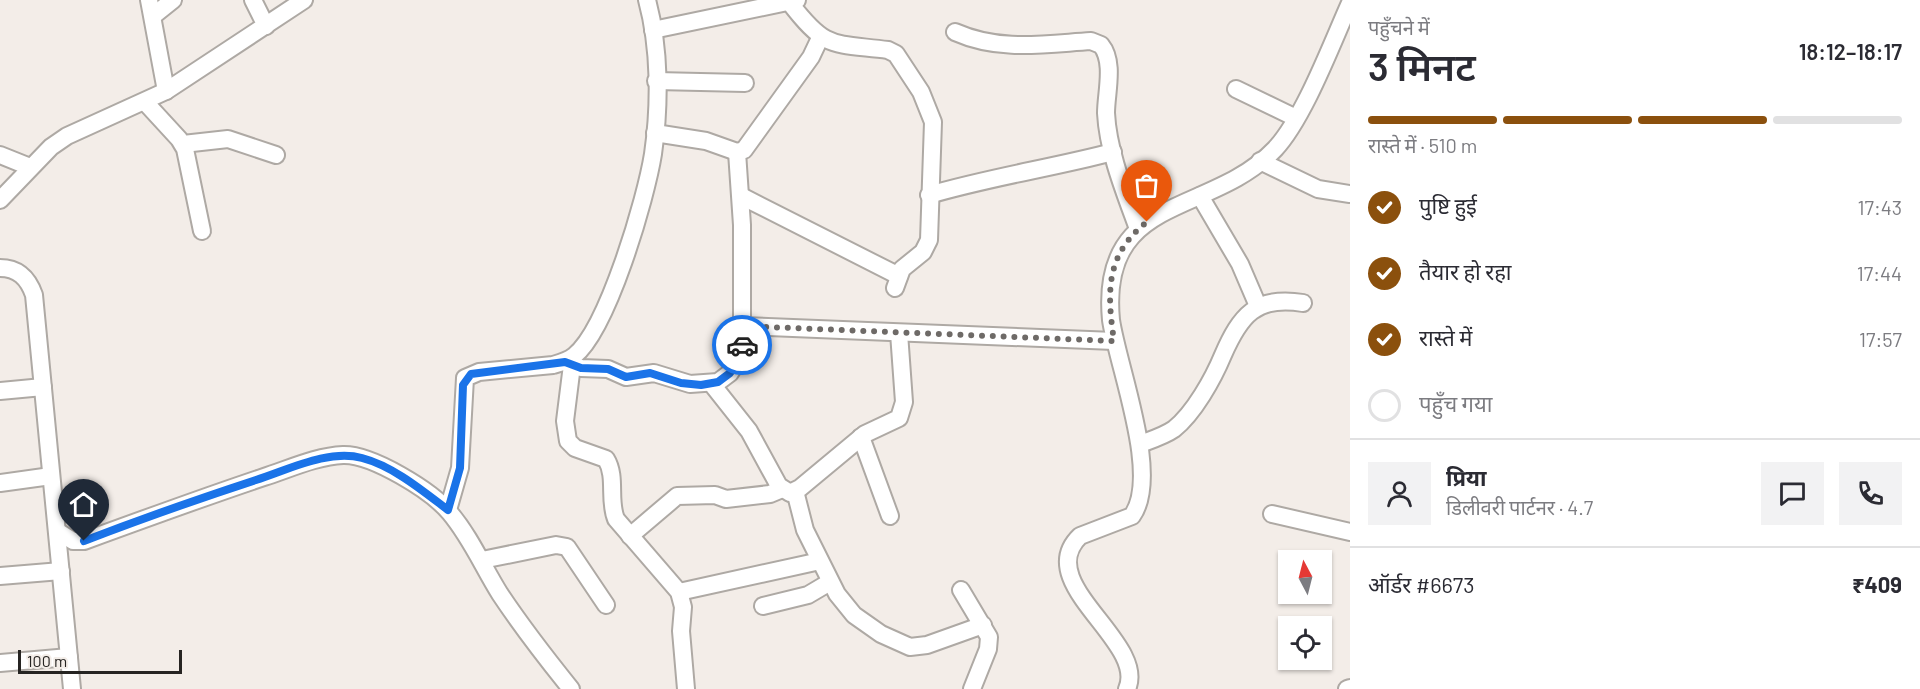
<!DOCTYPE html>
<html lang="hi">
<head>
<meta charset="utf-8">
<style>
	:root { --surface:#fff; --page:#f2f2f3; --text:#2b2b33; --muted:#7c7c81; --line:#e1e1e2; --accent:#8b500d }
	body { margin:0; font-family:Barlow,"Noto Sans Devanagari",sans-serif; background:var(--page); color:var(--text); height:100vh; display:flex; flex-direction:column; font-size:22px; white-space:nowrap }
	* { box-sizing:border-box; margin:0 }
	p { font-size:20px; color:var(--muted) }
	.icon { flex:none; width:33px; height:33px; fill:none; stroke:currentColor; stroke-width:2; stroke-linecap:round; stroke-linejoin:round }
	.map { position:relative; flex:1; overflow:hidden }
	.sheet { display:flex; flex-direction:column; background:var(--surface); width:570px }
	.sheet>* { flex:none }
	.needle { width:39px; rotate:353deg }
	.buttons { position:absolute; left:1278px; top:550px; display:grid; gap:12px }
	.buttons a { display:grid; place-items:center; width:54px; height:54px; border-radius:0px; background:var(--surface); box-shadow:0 2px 4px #0004; font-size:30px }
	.scale { position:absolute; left:18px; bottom:15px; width:164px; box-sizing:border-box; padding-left:6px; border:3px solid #262422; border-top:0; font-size:16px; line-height:21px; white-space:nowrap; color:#262422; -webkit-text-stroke:4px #f3ede8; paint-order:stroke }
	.pin { position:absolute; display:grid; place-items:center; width:51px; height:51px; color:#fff; margin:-62px -26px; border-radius:50% 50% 50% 0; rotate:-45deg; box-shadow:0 0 6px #0007 }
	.pin .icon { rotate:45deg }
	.courier { position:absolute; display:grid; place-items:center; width:60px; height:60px; margin:-30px; border:4px solid #1a73e8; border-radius:50%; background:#fff; color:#222; box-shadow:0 2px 8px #0007 }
	.summary em { font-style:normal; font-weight:600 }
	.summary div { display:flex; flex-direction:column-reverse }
	.summary { display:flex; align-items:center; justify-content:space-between; height:102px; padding:0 18px }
	h1 { font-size:39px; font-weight:600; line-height:45px }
	.bar { display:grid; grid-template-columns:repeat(4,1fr); gap:9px 6px; align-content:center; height:72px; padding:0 18px }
	.bar i { height:8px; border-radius:4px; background:var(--line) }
	.bar .current { background:var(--accent) }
	.bar p { grid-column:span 4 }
	.line { display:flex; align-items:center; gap:15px; padding:0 18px; border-top:2px solid var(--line) }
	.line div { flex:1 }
	.round { display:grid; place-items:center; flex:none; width:63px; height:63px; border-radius:0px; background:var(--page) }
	ol { padding:0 18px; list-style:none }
	li { display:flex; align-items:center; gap:18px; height:66px }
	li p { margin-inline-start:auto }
	li .icon { padding:6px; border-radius:50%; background:var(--accent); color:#fff; stroke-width:4 }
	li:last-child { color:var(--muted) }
	li i { width:33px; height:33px; border:3px solid var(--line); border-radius:50% }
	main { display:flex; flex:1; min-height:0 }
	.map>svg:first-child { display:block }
</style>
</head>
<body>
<main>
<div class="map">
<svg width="1350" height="689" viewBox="0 0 1350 689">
	<rect width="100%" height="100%" fill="#f3ede8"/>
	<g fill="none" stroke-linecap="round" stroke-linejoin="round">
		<!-- minor casing -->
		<g stroke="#aea9a4" stroke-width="20">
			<g id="minor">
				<path d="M 149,0 L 166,91"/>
				<path d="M 253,0 L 266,26"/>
				<path d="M 790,3 C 826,50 832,43 888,50 L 896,54 L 921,92 L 933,122 L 929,240 L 923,252 L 902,269 L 895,288"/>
				<path d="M 153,16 L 173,0"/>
				<path d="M 653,30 L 797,0"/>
				<path d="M 955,32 C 1000,52 1044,44 1091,41 L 1101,45 C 1115,62 1106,93 1106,113 C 1108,152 1125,193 1138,229"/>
				<path d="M 656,81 L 745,83"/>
				<path d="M 1236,89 L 1296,118"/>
				<path d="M 145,102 L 179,139 L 185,149 L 202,231"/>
				<path d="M 655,133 L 706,141 L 737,152 L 744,150 L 811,57 L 820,38"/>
				<path d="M 183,144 L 228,139 L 276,155"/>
				<path d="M 0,155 L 30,167"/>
				<path d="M 1260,161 L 1318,189 L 1350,194"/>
				<path d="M 929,195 C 990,177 1052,168 1113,152"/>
				<path d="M 741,196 L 899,276"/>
				<path d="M 1200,196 L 1240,264 L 1258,306"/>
				<path d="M 0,200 L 51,147 L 67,136 L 166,91 L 304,0"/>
				<path d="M 0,268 C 18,268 28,278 34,295 L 72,689"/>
				<path d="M 743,326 L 1114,341"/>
				<path d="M 565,362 L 581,368 L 608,369 L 626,377 L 654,373 L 690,384 L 718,382 L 730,373 L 740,357 L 742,336 L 742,225 L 737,152"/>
				<path d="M 572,365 L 565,421 L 568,441 L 575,448 L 606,459 C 617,477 608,500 616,519 L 679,592 L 683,607 L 681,631 L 686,689"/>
				<path d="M 711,383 L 749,431 L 779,486 L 790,493 L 800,488 L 865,434 L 899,418 L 904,402 L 899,333"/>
				<path d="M 0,391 L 43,387"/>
				<path d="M 861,437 L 890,516"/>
				<path d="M 1140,444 C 1151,440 1164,436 1174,429 C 1194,413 1213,379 1223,355 C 1240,316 1256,295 1303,303"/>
				<path d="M 0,483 L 51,476"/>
				<path d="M 795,491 L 805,530 L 837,594 L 854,615 L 881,634 L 910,647 L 927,645 L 983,625"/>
				<path d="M 448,510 L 460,468 L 465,378 L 479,372 L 553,365 C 560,363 568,361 574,356 C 608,329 646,198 653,154 C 660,105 660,48 647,0"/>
				<path d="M 1272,514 L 1350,532"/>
				<path d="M 57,531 L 73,541 L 84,541 C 144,519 204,497 264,477 C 289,469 317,456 343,455 C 372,454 432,491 450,513 C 471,538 483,567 500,594 C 522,627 546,658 571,689"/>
				<path d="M 630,536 L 677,496 L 715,495 L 726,499 L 770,494 L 782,489"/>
				<path d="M 482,560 L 556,545 L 567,547 L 606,605"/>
				<path d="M 0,576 L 61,571"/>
				<path d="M 961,590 L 989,637 L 988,649 L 972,689"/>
				<path d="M 679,592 L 820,561"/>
				<path d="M 763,606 L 808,595 L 830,582"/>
				<path d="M 0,663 L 69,657"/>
				<path d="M 1127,689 C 1148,642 1031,583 1080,536 L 1132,516 C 1161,476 1118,368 1111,320 C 1099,193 1210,217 1275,149 C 1304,118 1332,43 1350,3"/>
				<path d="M 1347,689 L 1350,688"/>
			</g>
		</g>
		<!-- minor -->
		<use href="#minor" stroke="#fff" stroke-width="16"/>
	</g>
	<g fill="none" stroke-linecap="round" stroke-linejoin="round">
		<!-- done -->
		<path stroke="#6e6a67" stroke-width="6" stroke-dasharray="0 10.8" d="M 742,345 L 742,326 L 1114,341 C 1107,292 1105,255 1147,222"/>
		<!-- route -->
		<path stroke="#1a73e8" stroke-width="8" d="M 84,541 C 141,519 198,499 256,480 C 288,470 328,449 362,458 C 393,466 423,491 448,510 L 460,468 L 463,385 L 471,374 L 565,362 L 581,368 L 608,369 L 626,377 L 650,373 L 681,383 L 701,385 L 718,382 L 730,373 L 740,357 L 742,345"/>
	</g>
</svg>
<div class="buttons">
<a><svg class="needle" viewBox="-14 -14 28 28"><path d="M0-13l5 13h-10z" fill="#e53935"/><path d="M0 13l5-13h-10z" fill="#7c7c81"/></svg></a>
<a><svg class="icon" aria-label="locate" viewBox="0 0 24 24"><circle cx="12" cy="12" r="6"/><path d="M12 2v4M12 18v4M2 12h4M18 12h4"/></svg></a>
</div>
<div class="scale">100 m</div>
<div class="pin" style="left:1147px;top:222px;background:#ea580c"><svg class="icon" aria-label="bag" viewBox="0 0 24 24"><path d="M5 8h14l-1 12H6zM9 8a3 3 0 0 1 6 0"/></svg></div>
<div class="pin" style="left:84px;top:541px;background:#1f2937"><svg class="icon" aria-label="home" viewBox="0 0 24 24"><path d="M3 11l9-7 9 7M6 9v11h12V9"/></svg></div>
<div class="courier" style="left:742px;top:345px"><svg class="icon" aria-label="car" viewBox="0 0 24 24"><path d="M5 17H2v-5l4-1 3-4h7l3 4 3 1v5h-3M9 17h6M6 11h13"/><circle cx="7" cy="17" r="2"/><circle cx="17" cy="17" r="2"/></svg></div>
</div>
<section class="sheet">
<div class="summary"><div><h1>3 मिनट</h1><p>पहुँचने में</p></div><em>18:12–18:17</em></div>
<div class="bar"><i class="current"></i><i class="current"></i><i class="current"></i><i></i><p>रास्ते में · 510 m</p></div>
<ol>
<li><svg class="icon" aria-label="check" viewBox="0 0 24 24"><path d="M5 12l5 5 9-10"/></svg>पुष्टि हुई<p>17:43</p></li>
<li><svg class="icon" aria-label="check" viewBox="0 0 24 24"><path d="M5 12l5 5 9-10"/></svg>तैयार हो रहा<p>17:44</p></li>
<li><svg class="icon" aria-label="check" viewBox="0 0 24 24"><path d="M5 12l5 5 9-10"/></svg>रास्ते में<p>17:57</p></li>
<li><i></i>पहुँच गया</li>
</ol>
<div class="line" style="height:108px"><a class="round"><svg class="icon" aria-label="person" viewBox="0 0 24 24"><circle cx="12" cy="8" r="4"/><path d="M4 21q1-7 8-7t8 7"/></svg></a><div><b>प्रिया</b><p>डिलीवरी पार्टनर · 4.7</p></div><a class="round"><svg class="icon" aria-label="chat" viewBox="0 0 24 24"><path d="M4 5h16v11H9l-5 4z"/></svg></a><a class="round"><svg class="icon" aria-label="phone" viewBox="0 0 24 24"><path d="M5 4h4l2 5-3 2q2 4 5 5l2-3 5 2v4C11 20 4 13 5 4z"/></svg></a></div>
<div class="line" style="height:78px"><div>ऑर्डर #6673</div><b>₹409</b></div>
</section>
</main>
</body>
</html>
